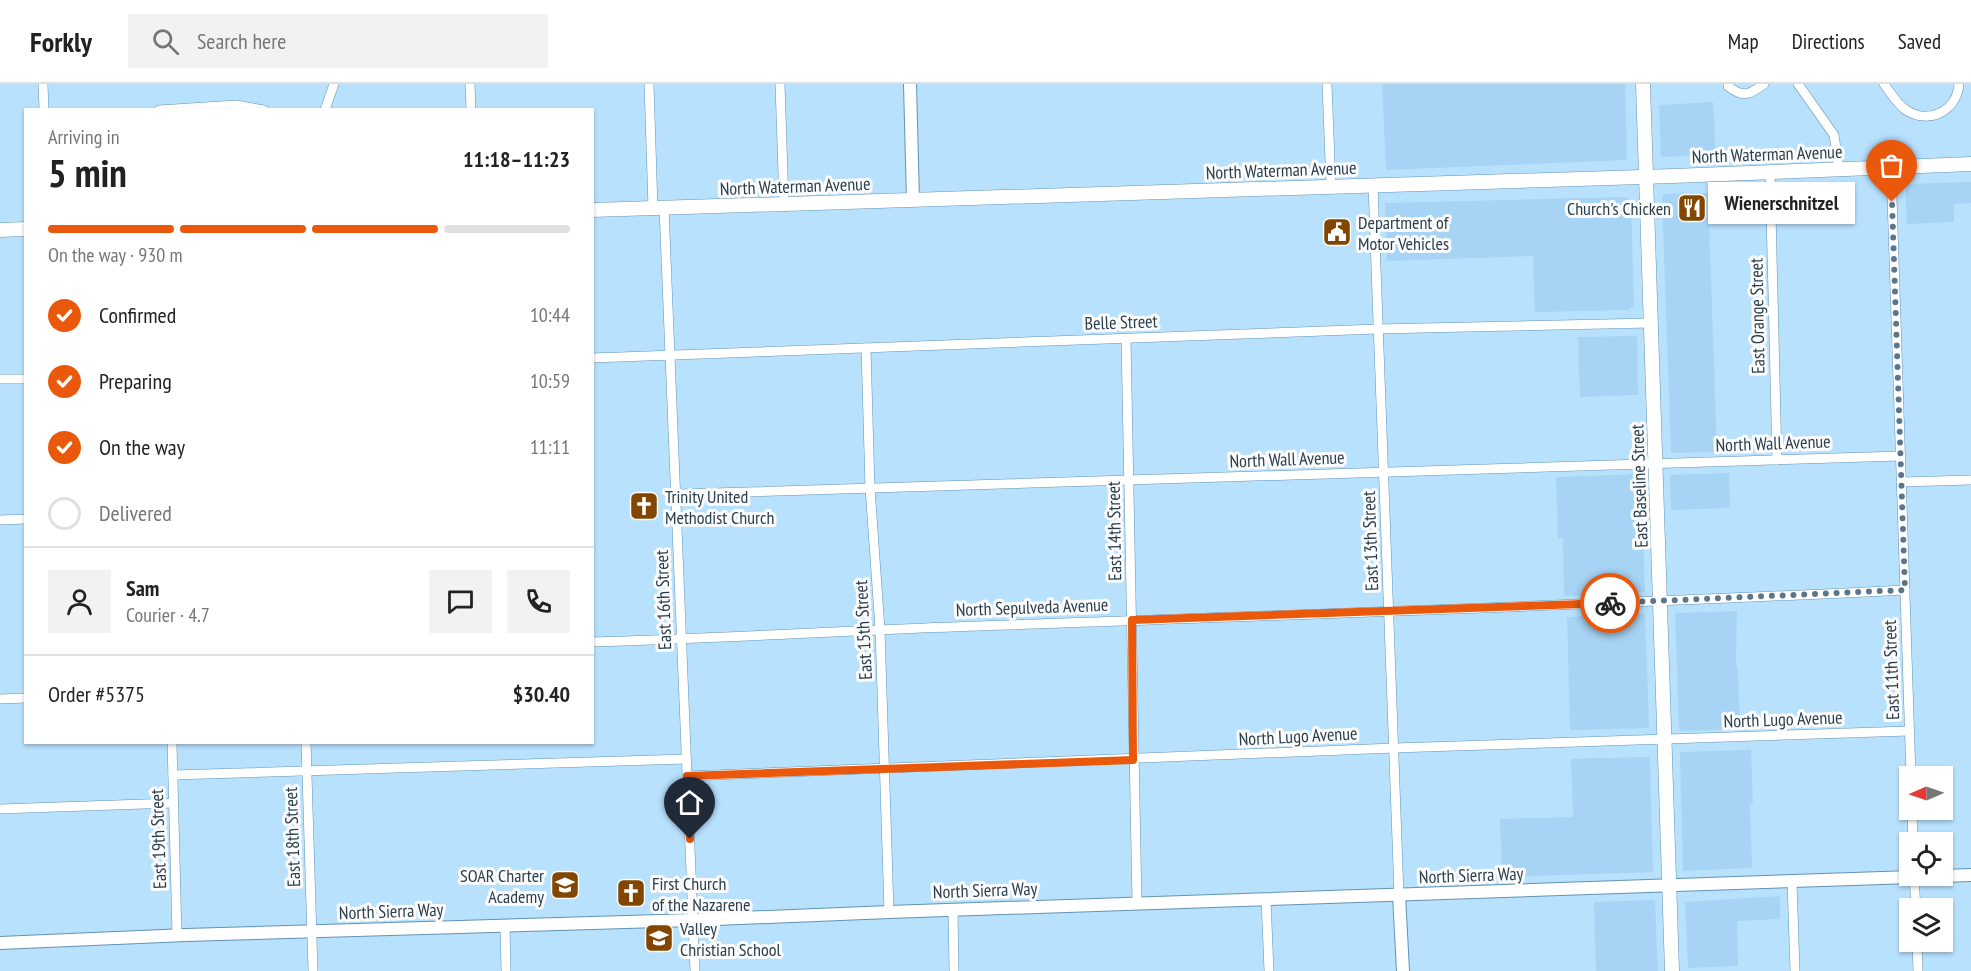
<!DOCTYPE html>
<html lang="en">
<head>
<meta charset="utf-8">
<style>
	:root { --surface:#fff; --page:#f2f2f2; --text:#222; --muted:#767676; --line:#e0e0e0; --accent:#ea580c }
	body { margin:0; font-family:"PT Sans Narrow",sans-serif; background:var(--page); color:var(--text); height:100vh; display:flex; flex-direction:column; font-size:22px; white-space:nowrap }
	* { box-sizing:border-box; margin:0 }
	p { font-size:20px; color:var(--muted) }
	.icon { flex:none; width:33px; height:33px; fill:none; stroke:currentColor; stroke-width:2; stroke-linecap:round; stroke-linejoin:round }
	.map { position:relative; flex:1; overflow:hidden }
	.drawer { position:absolute; left:24px; top:24px; width:570px; height:636px; display:flex; flex-direction:column; background:var(--surface); border-radius:0px; box-shadow:0 2px 4px #0004 }
	.drawer>* { flex:none }
	.needle { width:39px; rotate:268deg }
	.tools { position:absolute; left:1899px; top:682px; display:grid; gap:12px }
	.tools a { display:grid; place-items:center; width:54px; height:54px; border-radius:0px; background:var(--surface); box-shadow:0 2px 4px #0004; font-size:30px }
	.pin { position:absolute; display:grid; place-items:center; width:51px; height:51px; color:#fff; margin:-62px -26px; border-radius:50% 50% 50% 0; rotate:-45deg; box-shadow:0 0 6px #0007 }
	.pin .icon { rotate:45deg }
	.courier { position:absolute; display:grid; place-items:center; width:60px; height:60px; margin:-30px; border:4px solid #ea580c; border-radius:50%; background:#fff; color:#222; box-shadow:0 2px 8px #0007 }
	.bubble { position:absolute; height:42px; border-radius:0px; background:var(--surface); box-shadow:0 2px 4px #0004; font-size:20px; font-weight:600; line-height:42px; text-align:center }
	.summary em { font-style:normal; font-weight:600 }
	.summary div { display:flex; flex-direction:column-reverse }
	.summary { display:flex; align-items:center; justify-content:space-between; height:102px; padding:0 24px }
	h1 { font-size:39px; font-weight:600; line-height:45px }
	.bar { display:grid; grid-template-columns:repeat(4,1fr); gap:9px 6px; align-content:center; height:72px; padding:0 24px }
	.bar i { height:8px; border-radius:4px; background:var(--line) }
	.bar .current { background:var(--accent) }
	.bar p { grid-column:span 4 }
	.line { display:flex; align-items:center; gap:15px; padding:0 24px; border-top:2px solid var(--line) }
	.line div { flex:1 }
	.round { display:grid; place-items:center; flex:none; width:63px; height:63px; border-radius:0px; background:var(--page) }
	ol { padding:0 24px; list-style:none }
	li { display:flex; align-items:center; gap:18px; height:66px }
	li p { margin-inline-start:auto }
	li .icon { padding:6px; border-radius:50%; background:var(--accent); color:#fff; stroke-width:4 }
	li:last-child { color:var(--muted) }
	li i { width:33px; height:33px; border:3px solid var(--line); border-radius:50% }
	header { display:flex; align-items:center; gap:36px; box-sizing:border-box; height:84px; padding:0 30px; background:var(--surface); border-bottom:2px solid var(--line) }
	header strong { font-size:28px }
	nav { display:flex; gap:33px; margin-inline-start:auto; font-size:21px }
	.search { width:420px; height:54px; background:var(--page); display:flex; align-items:center; gap:15px; box-sizing:border-box; padding:0 21px; border-radius:0px; color:var(--muted); font-size:22px }
	.map>svg:first-child { display:block }
</style>
</head>
<body>
<header>
<strong>Forkly</strong>
<div class="search"><svg class="icon" aria-label="search" viewBox="0 0 24 24"><circle cx="10" cy="10" r="6"/><path d="M15 15l6 6"/></svg>Search here</div>
<nav><a>Map</a><a>Directions</a><a>Saved</a></nav>
</header>
<div class="map">
<svg width="1971" height="887" viewBox="0 0 1971 887">
	<rect width="100%" height="100%" fill="#b8e1fe"/>
	<!-- built -->
	<g fill="#a7d4f4">
		<path d="M 1382,0 L 1625,0 L 1627,76 L 1386,86 Z"/>
		<path d="M 1713,18 L 1716,71 L 1661,73 L 1659,21 Z"/>
		<path d="M 1971,98 L 1971,119 L 1954,120 L 1954,138 L 1907,140 L 1905,100 Z"/>
		<path d="M 1708,109 L 1717,368 L 1671,369 L 1662,114 L 1664,110 Z"/>
		<path d="M 1626,113 L 1631,119 L 1634,221 L 1629,226 L 1535,228 L 1533,172 L 1387,177 L 1385,119 Z"/>
		<path d="M 1637,252 L 1638,311 L 1580,313 L 1578,253 Z"/>
		<path d="M 1729,389 L 1730,424 L 1671,426 L 1670,391 Z"/>
		<path d="M 1641,390 L 1645,508 L 1564,512 L 1563,454 L 1558,454 L 1556,393 Z"/>
		<path d="M 1737,527 L 1736,578 L 1738,589 L 1740,645 L 1682,647 L 1679,644 L 1675,529 Z"/>
		<path d="M 1645,530 L 1649,644 L 1570,646 L 1567,533 Z"/>
		<path d="M 1751,666 L 1753,719 L 1750,720 L 1752,784 L 1683,787 L 1680,668 Z"/>
		<path d="M 1648,673 L 1650,674 L 1653,788 L 1502,793 L 1500,735 L 1573,733 L 1571,675 Z"/>
		<path d="M 1780,812 L 1780,835 L 1737,837 L 1738,882 L 1688,884 L 1685,818 Z"/>
		<path d="M 1655,816 L 1658,887 L 1596,887 L 1594,818 Z"/>
	</g>
	<g fill="none" stroke-linecap="round" stroke-linejoin="round">
		<!-- stream -->
		<path stroke="#76b1d9" stroke-width="2" d="M 1818,109 L 1820,106"/>
		<!-- street casing -->
		<g stroke="#6293b4" stroke-width="10">
			<g id="street">
				<path d="M 43,0 L 44,26"/>
				<path d="M 470,0 L 471,26"/>
				<path d="M 649,0 L 653,124"/>
				<path d="M 780,0 L 784,120"/>
				<path d="M 1327,0 L 1331,102"/>
				<path d="M 1798,0 L 1834,51 L 1839,85"/>
				<path d="M 1884,0 C 1890,8 1897,20 1906,26 C 1929,41 1957,27 1959,0"/>
				<path d="M 1728,2 C 1743,14 1749,11 1764,0"/>
				<path d="M 159,26 L 236,21 L 264,26"/>
				<path d="M 325,26 L 334,0"/>
				<path d="M 1891,83 L 1911,693"/>
				<path d="M 1770,87 L 1777,376"/>
				<path d="M 1373,101 L 1399,811"/>
				<path d="M 664,124 L 695,887"/>
				<path d="M 1126,255 L 1137,819"/>
				<path d="M 866,264 L 870,404 L 880,545 L 889,828"/>
				<path d="M 592,274 L 1378,245 L 1651,239"/>
				<path d="M 0,295 L 26,295"/>
				<path d="M 1901,398 L 1971,396"/>
				<path d="M 675,408 L 681,410 L 1900,372"/>
				<path d="M 0,436 L 26,435"/>
				<path d="M 592,558 C 731,554 869,545 1008,541 C 1307,530 1606,521 1905,506"/>
				<path d="M 0,615 L 26,614"/>
				<path d="M 172,658 L 177,851"/>
				<path d="M 306,658 L 313,887"/>
				<path d="M 173,691 L 686,675"/>
				<path d="M 687,692 L 1394,664 L 1909,647"/>
				<path d="M 0,725 L 173,719"/>
				<path d="M 1912,726 L 1913,759"/>
				<path d="M 1914,792 L 1916,825"/>
				<path d="M 1792,798 L 1795,887"/>
				<path d="M 1266,815 L 1269,887"/>
				<path d="M 953,825 L 954,887"/>
				<path d="M 505,841 L 506,887"/>
				<path d="M 1917,858 L 1918,887"/>
			</g>
		</g>
		<!-- secondary casing -->
		<g stroke="#6293b4" stroke-width="14">
			<g id="secondary">
				<path d="M 910,0 L 913,116"/>
				<path d="M 1399,811 L 1403,887"/>
				<path d="M 0,859 L 186,851 L 693,836 L 889,828 L 1971,791"/>
			</g>
		</g>
		<!-- primary casing -->
		<g stroke="#6293b4" stroke-width="15">
			<g id="primary">
				<path d="M 1643,0 L 1672,887"/>
				<path d="M 592,126 L 1673,92 L 1971,80"/>
				<path d="M 0,146 L 26,145"/>
			</g>
		</g>
		<!-- street -->
		<use href="#street" stroke="#fff" stroke-width="9"/>
		<!-- secondary -->
		<use href="#secondary" stroke="#fff" stroke-width="12"/>
		<!-- primary -->
		<use href="#primary" stroke="#fff" stroke-width="14"/>
	</g>
	<g fill="none" stroke-linecap="round" stroke-linejoin="round">
		<!-- done -->
		<path stroke="#5b768a" stroke-width="6" stroke-dasharray="0 10.8" d="M 1610,519 L 1905,506 L 1892,118"/>
		<!-- route -->
		<path stroke="#ea580c" stroke-width="8" d="M 690,755 L 687,692 L 1133,676 L 1132,536 L 1610,519"/>
	</g>
	<!-- icons -->
	<defs>
		<g id="restaurant-square" transform="scale(1.5)"><rect x="-9" y="-9" width="18" height="18" rx="4" fill="#824601" stroke="#fcfcfc"/><path d="M-5-6h1v4h1v-4h1v4h1v-4h1v5L-1.5 .5V6h-2V.5L-5-1ZM5-6V6H3V1.5H1.5Q1.5-4 5-6Z" fill="#fff"/></g>
		<g id="civic-square" transform="scale(1.5)"><rect x="-9" y="-9" width="18" height="18" rx="4" fill="#824601" stroke="#fcfcfc"/><path d="M-.6-6.5H3V-4.5H.6V-3L4-1V1h2V6H-6V1h2V-1L-.6-3ZM-1.2 2.5V6h2.4V2.5Z" fill="#fff"/></g>
		<g id="church-square" transform="scale(1.5)"><rect x="-9" y="-9" width="18" height="18" rx="4" fill="#824601" stroke="#fcfcfc"/><path d="M-1.2-6h2.4v3.5h3.3v2.4h-3.3V6h-2.4V-.1h-3.3v-2.4h3.3Z" fill="#fff"/></g>
		<g id="school-square" transform="scale(1.5)"><rect x="-9" y="-9" width="18" height="18" rx="4" fill="#824601" stroke="#fcfcfc"/><path d="M0-5L7-2L0 1L-7-2ZM-4 1L0 2.5L4 1V4Q0 6-4 4Z" fill="#fff"/></g>
	</defs>
	<g fill-rule="evenodd">
		<use href="#restaurant-square" x="1692" y="124"/>
		<use href="#civic-square" x="1337" y="148"/>
		<use href="#church-square" x="644" y="422"/>
		<use href="#school-square" x="565" y="801"/>
		<use href="#church-square" x="631" y="809"/>
		<use href="#school-square" x="659" y="854"/>
	</g>
	<g text-anchor="middle" dominant-baseline="central" stroke-width="6" stroke-linejoin="round" paint-order="stroke">
		<!-- street labels -->
		<g font-size="18" fill="#293d4c" stroke="#fcfcfc">
			<text transform="translate(1767 70) rotate(-2)">North Waterman Avenue</text>
			<text transform="translate(1281 86) rotate(-2)">North Waterman Avenue</text>
			<text transform="translate(795 102) rotate(-2)">North Waterman Avenue</text>
			<text transform="translate(1757 232) rotate(-91)">East Orange Street</text>
			<text transform="translate(1121 238) rotate(-2)">Belle Street</text>
			<text transform="translate(1773 359) rotate(-2)">North Wall Avenue</text>
			<text transform="translate(1287 375) rotate(-2)">North Wall Avenue</text>
			<text transform="translate(1639 402) rotate(-92)">East Baseline Street</text>
			<text transform="translate(1114 447) rotate(-91)">East 14th Street</text>
			<text transform="translate(1370 457) rotate(-92)">East 13th Street</text>
			<text transform="translate(663 516) rotate(-92)">East 16th Street</text>
			<text transform="translate(1032 523) rotate(-2)">North Sepulveda Avenue</text>
			<text transform="translate(863 546) rotate(-93)">East 15th Street</text>
			<text transform="translate(1891 586) rotate(-92)">East 11th Street</text>
			<text transform="translate(1783 635) rotate(-2)">North Lugo Avenue</text>
			<text transform="translate(1298 652) rotate(-3)">North Lugo Avenue</text>
			<text transform="translate(292 753) rotate(-92)">East 18th Street</text>
			<text transform="translate(158 755) rotate(-92)">East 19th Street</text>
			<text transform="translate(1471 791) rotate(-2)">North Sierra Way</text>
			<text transform="translate(985 806) rotate(-2)">North Sierra Way</text>
			<text transform="translate(391 827) rotate(-2)">North Sierra Way</text>
		</g>
		<!-- poi labels -->
		<g font-size="18" fill="#293d4c" stroke="#fcfcfc" text-anchor="start">
			<text x="1671" y="124" text-anchor="end">Church's Chicken</text>
			<text x="1358" y="138">Department of<tspan x="1358" dy="21">Motor Vehicles</tspan></text>
			<text x="665" y="412">Trinity United<tspan x="665" dy="21">Methodist Church</tspan></text>
			<text x="544" y="791" text-anchor="end">SOAR Charter<tspan x="544" dy="21">Academy</tspan></text>
			<text x="652" y="799">First Church<tspan x="652" dy="21">of the Nazarene</tspan></text>
			<text x="680" y="844">Valley<tspan x="680" dy="21">Christian School</tspan></text>
		</g>
	</g>
</svg>
<div class="tools">
<a><svg class="needle" viewBox="-14 -14 28 28"><path d="M0-13l5 13h-10z" fill="#e53935"/><path d="M0 13l5-13h-10z" fill="#767676"/></svg></a>
<a><svg class="icon" aria-label="locate" viewBox="0 0 24 24"><circle cx="12" cy="12" r="6"/><path d="M12 2v4M12 18v4M2 12h4M18 12h4"/></svg></a>
<a><svg class="icon" aria-label="layers" viewBox="0 0 24 24"><path d="M12 4l9 5-9 5-9-5zM3 14l9 5 9-5"/></svg></a>
</div>
<div class="pin" style="left:1892px;top:118px;background:#ea580c"><svg class="icon" aria-label="bag" viewBox="0 0 24 24"><path d="M5 8h14l-1 12H6zM9 8a3 3 0 0 1 6 0"/></svg></div>
<div class="pin" style="left:690px;top:755px;background:#1f2937"><svg class="icon" aria-label="home" viewBox="0 0 24 24"><path d="M3 11l9-7 9 7M6 9v11h12V9"/></svg></div>
<div class="courier" style="left:1610px;top:519px"><svg class="icon" aria-label="bike" viewBox="0 0 24 24"><circle cx="6" cy="16" r="4"/><circle cx="18" cy="16" r="4"/><path d="M6 16l4-8h5l3 8M10 8l3 8H6M13 5h3"/></svg></div>
<div class="bubble" style="left:1708px;top:98px;width:147px">Wienerschnitzel</div>
<section class="drawer">
<div class="summary"><div><h1>5 min</h1><p>Arriving in</p></div><em>11:18–11:23</em></div>
<div class="bar"><i class="current"></i><i class="current"></i><i class="current"></i><i></i><p>On the way · 930 m</p></div>
<ol>
<li><svg class="icon" aria-label="check" viewBox="0 0 24 24"><path d="M5 12l5 5 9-10"/></svg>Confirmed<p>10:44</p></li>
<li><svg class="icon" aria-label="check" viewBox="0 0 24 24"><path d="M5 12l5 5 9-10"/></svg>Preparing<p>10:59</p></li>
<li><svg class="icon" aria-label="check" viewBox="0 0 24 24"><path d="M5 12l5 5 9-10"/></svg>On the way<p>11:11</p></li>
<li><i></i>Delivered</li>
</ol>
<div class="line" style="height:108px"><a class="round"><svg class="icon" aria-label="person" viewBox="0 0 24 24"><circle cx="12" cy="8" r="4"/><path d="M4 21q1-7 8-7t8 7"/></svg></a><div><b>Sam</b><p>Courier · 4.7</p></div><a class="round"><svg class="icon" aria-label="chat" viewBox="0 0 24 24"><path d="M4 5h16v11H9l-5 4z"/></svg></a><a class="round"><svg class="icon" aria-label="phone" viewBox="0 0 24 24"><path d="M5 4h4l2 5-3 2q2 4 5 5l2-3 5 2v4C11 20 4 13 5 4z"/></svg></a></div>
<div class="line" style="height:78px"><div>Order #5375</div><b>$30.40</b></div>
</section>
</div>
</body>
</html>
